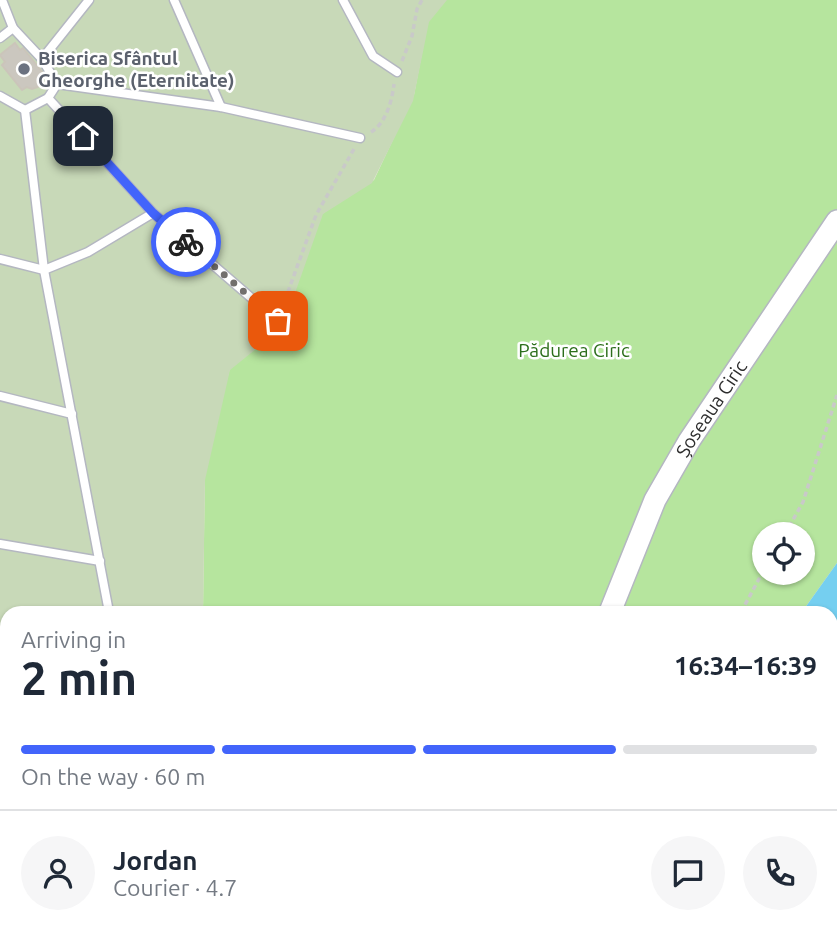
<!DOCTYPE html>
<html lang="en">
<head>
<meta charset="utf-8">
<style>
	:root { --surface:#fff; --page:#f6f6f7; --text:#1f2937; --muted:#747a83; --line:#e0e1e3; --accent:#4264fb }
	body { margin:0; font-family:Ubuntu,sans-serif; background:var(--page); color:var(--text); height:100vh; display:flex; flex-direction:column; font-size:26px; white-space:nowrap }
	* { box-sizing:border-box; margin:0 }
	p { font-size:23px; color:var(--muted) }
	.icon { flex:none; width:38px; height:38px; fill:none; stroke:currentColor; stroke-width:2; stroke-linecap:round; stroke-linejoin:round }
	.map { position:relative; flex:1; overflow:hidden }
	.drawer { position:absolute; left:0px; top:606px; width:838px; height:345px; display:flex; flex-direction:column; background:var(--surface); border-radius:21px 21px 0 0; box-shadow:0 2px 5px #0004 }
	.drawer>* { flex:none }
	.controls { position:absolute; left:752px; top:522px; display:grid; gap:14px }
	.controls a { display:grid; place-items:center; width:63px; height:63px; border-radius:50%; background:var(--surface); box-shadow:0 2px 5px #0004; font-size:35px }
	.pin { position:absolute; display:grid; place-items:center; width:60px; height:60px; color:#fff; margin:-30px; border-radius:14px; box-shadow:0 4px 10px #0006 }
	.courier { position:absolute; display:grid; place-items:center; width:70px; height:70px; margin:-35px; border:5px solid #4264fb; border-radius:50%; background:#fff; color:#222; box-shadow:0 2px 9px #0007 }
	.head em { font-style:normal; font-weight:600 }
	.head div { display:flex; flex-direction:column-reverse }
	.head { display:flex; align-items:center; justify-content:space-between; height:119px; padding:0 21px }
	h1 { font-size:46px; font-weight:600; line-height:52px }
	.bar { display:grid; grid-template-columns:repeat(4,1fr); gap:10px 7px; align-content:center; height:84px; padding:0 21px }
	.bar i { height:9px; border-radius:5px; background:var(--line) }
	.bar .current { background:var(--accent) }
	.bar p { grid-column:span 4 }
	.line { display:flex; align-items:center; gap:18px; padding:0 21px; border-top:2px solid var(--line) }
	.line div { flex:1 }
	.round { display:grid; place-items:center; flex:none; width:74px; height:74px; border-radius:37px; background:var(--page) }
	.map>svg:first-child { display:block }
</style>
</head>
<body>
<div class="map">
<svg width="837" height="949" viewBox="0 0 837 949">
	<rect width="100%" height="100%" fill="#efe9e1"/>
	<!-- green -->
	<g fill="#b6e59e" fill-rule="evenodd">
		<path d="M 442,0 L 837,0 L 837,563 L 802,612 L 203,612 L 205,467 L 231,364 L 322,214 L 374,180 L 414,95 L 429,16 ZM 765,534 L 803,534 L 803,572 L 765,572 Z"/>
		<path d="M 617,943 L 615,949 L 148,949 L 144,944 Z"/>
	</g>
	<!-- cemetery -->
	<path fill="#c8d9b8" d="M 0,0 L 447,0 L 429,22 L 413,101 L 372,183 L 323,214 L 283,327 L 230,370 L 205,480 L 203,612 L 7,612 L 7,874 L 0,870 Z"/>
	<!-- pitch -->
	<path fill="#c9ec9a" d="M 0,870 L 7,874 L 7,943 L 143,943 L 148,949 L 0,949 Z"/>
	<!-- water -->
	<path fill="#75cff0" d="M 837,563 L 837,949 L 615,949 L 617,943 L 831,943 L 831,612 L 802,612 Z"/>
	<!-- building -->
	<path fill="#cbc7bf" stroke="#cbc5ba" stroke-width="2" d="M 15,43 L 20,50 L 23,48 L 43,73 L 39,76 L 41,81 L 38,87 L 32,89 L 27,87 L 22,90 L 2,65 L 5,62 L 0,55 Z"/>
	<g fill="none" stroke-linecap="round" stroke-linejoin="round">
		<!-- service casing -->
		<g stroke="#b4b7c1" stroke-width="11">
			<g id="service">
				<path d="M 2,0 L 13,28"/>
				<path d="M 174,0 L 221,107"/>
				<path d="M 343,0 L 373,56 L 397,72"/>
				<path d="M 0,38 L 13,28 L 42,59 L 57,84 L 48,98 L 25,110"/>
				<path d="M 42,59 L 89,0"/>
				<path d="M 57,84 L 221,107 L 360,138"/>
				<path d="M 0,96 L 25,110"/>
				<path d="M 48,98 L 153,213 L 278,321"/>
				<path d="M 25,110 L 44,270 L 109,612"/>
				<path d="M 0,259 L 44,270 L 88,252 L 153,213"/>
				<path d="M 0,396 L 72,414"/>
				<path d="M 0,544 L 100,561"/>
				<path d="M 0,858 L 7,862"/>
			</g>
		</g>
		<!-- tertiary casing -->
		<g stroke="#b4b7c1" stroke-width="24">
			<g id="tertiary">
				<path id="s1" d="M 610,612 L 655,500 L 689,441 L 837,221"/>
				<path d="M 482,949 L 484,943"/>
			</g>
		</g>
		<!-- path -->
		<g stroke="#c9c9c9" stroke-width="3.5" stroke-dasharray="5 3.5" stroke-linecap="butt">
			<path d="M 402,61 L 412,36 L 417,9 L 422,0"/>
			<path d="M 371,132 C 386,123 392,101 394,84"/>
			<path d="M 282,308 L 316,215 L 354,149"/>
			<path d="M 785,534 L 803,502 L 837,395"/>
			<path d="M 741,612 L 765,568"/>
			<path d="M 590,949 L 592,943"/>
		</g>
		<!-- service -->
		<use href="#service" stroke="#fff" stroke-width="8"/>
		<!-- tertiary -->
		<use href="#tertiary" stroke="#fff" stroke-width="21"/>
	</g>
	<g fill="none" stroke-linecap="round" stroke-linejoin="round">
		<!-- done -->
		<path stroke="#726f6d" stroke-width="7" stroke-dasharray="0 12.6" d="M 186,242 L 278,321"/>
		<!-- route -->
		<path stroke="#4264fb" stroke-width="9" d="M 83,136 L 153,213 L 186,242"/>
	</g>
	<!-- markers -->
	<circle fill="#6b7280" stroke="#fff" stroke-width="2.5" cx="24" cy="69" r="7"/>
	<g text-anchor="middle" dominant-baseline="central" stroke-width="5" stroke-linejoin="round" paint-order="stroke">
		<!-- worship labels -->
		<g font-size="19" font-weight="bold" fill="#5b616d" stroke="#fff" text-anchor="start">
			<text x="38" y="58">Biserica Sfântul<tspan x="38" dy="22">Gheorghe (Eternitate)</tspan></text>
		</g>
		<!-- park labels -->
		<g font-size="19" fill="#2c6e1b" stroke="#fff">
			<text x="574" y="350">Pădurea Ciric</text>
		</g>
		<!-- street labels -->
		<g font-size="19" fill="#2e2e2e" stroke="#fff">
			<text stroke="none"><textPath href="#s1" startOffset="228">Șoseaua Ciric</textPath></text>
		</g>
	</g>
</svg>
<div class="controls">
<a><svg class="icon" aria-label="locate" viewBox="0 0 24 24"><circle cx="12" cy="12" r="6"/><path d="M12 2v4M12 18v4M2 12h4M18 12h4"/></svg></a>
</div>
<div class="pin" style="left:278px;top:321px;background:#ea580c"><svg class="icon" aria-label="bag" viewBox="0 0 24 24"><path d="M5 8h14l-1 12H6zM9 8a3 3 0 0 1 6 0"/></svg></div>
<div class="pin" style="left:83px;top:136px;background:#1f2937"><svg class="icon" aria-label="home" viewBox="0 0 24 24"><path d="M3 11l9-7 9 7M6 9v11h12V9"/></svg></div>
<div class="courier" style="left:186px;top:242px"><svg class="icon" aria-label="bike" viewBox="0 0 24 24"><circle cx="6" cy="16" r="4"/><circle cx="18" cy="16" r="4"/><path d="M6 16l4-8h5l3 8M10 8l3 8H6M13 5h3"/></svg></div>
<section class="drawer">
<div class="head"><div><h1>2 min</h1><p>Arriving in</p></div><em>16:34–16:39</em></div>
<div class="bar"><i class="current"></i><i class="current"></i><i class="current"></i><i></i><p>On the way · 60 m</p></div>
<div class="line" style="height:126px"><a class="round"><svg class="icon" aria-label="person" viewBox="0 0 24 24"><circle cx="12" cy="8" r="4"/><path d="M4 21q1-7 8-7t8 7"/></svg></a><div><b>Jordan</b><p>Courier · 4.7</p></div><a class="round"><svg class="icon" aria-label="chat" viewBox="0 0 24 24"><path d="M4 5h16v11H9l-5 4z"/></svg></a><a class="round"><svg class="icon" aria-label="phone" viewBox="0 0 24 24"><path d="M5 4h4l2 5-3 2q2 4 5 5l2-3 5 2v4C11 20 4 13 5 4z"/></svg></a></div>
</section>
</div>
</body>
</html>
